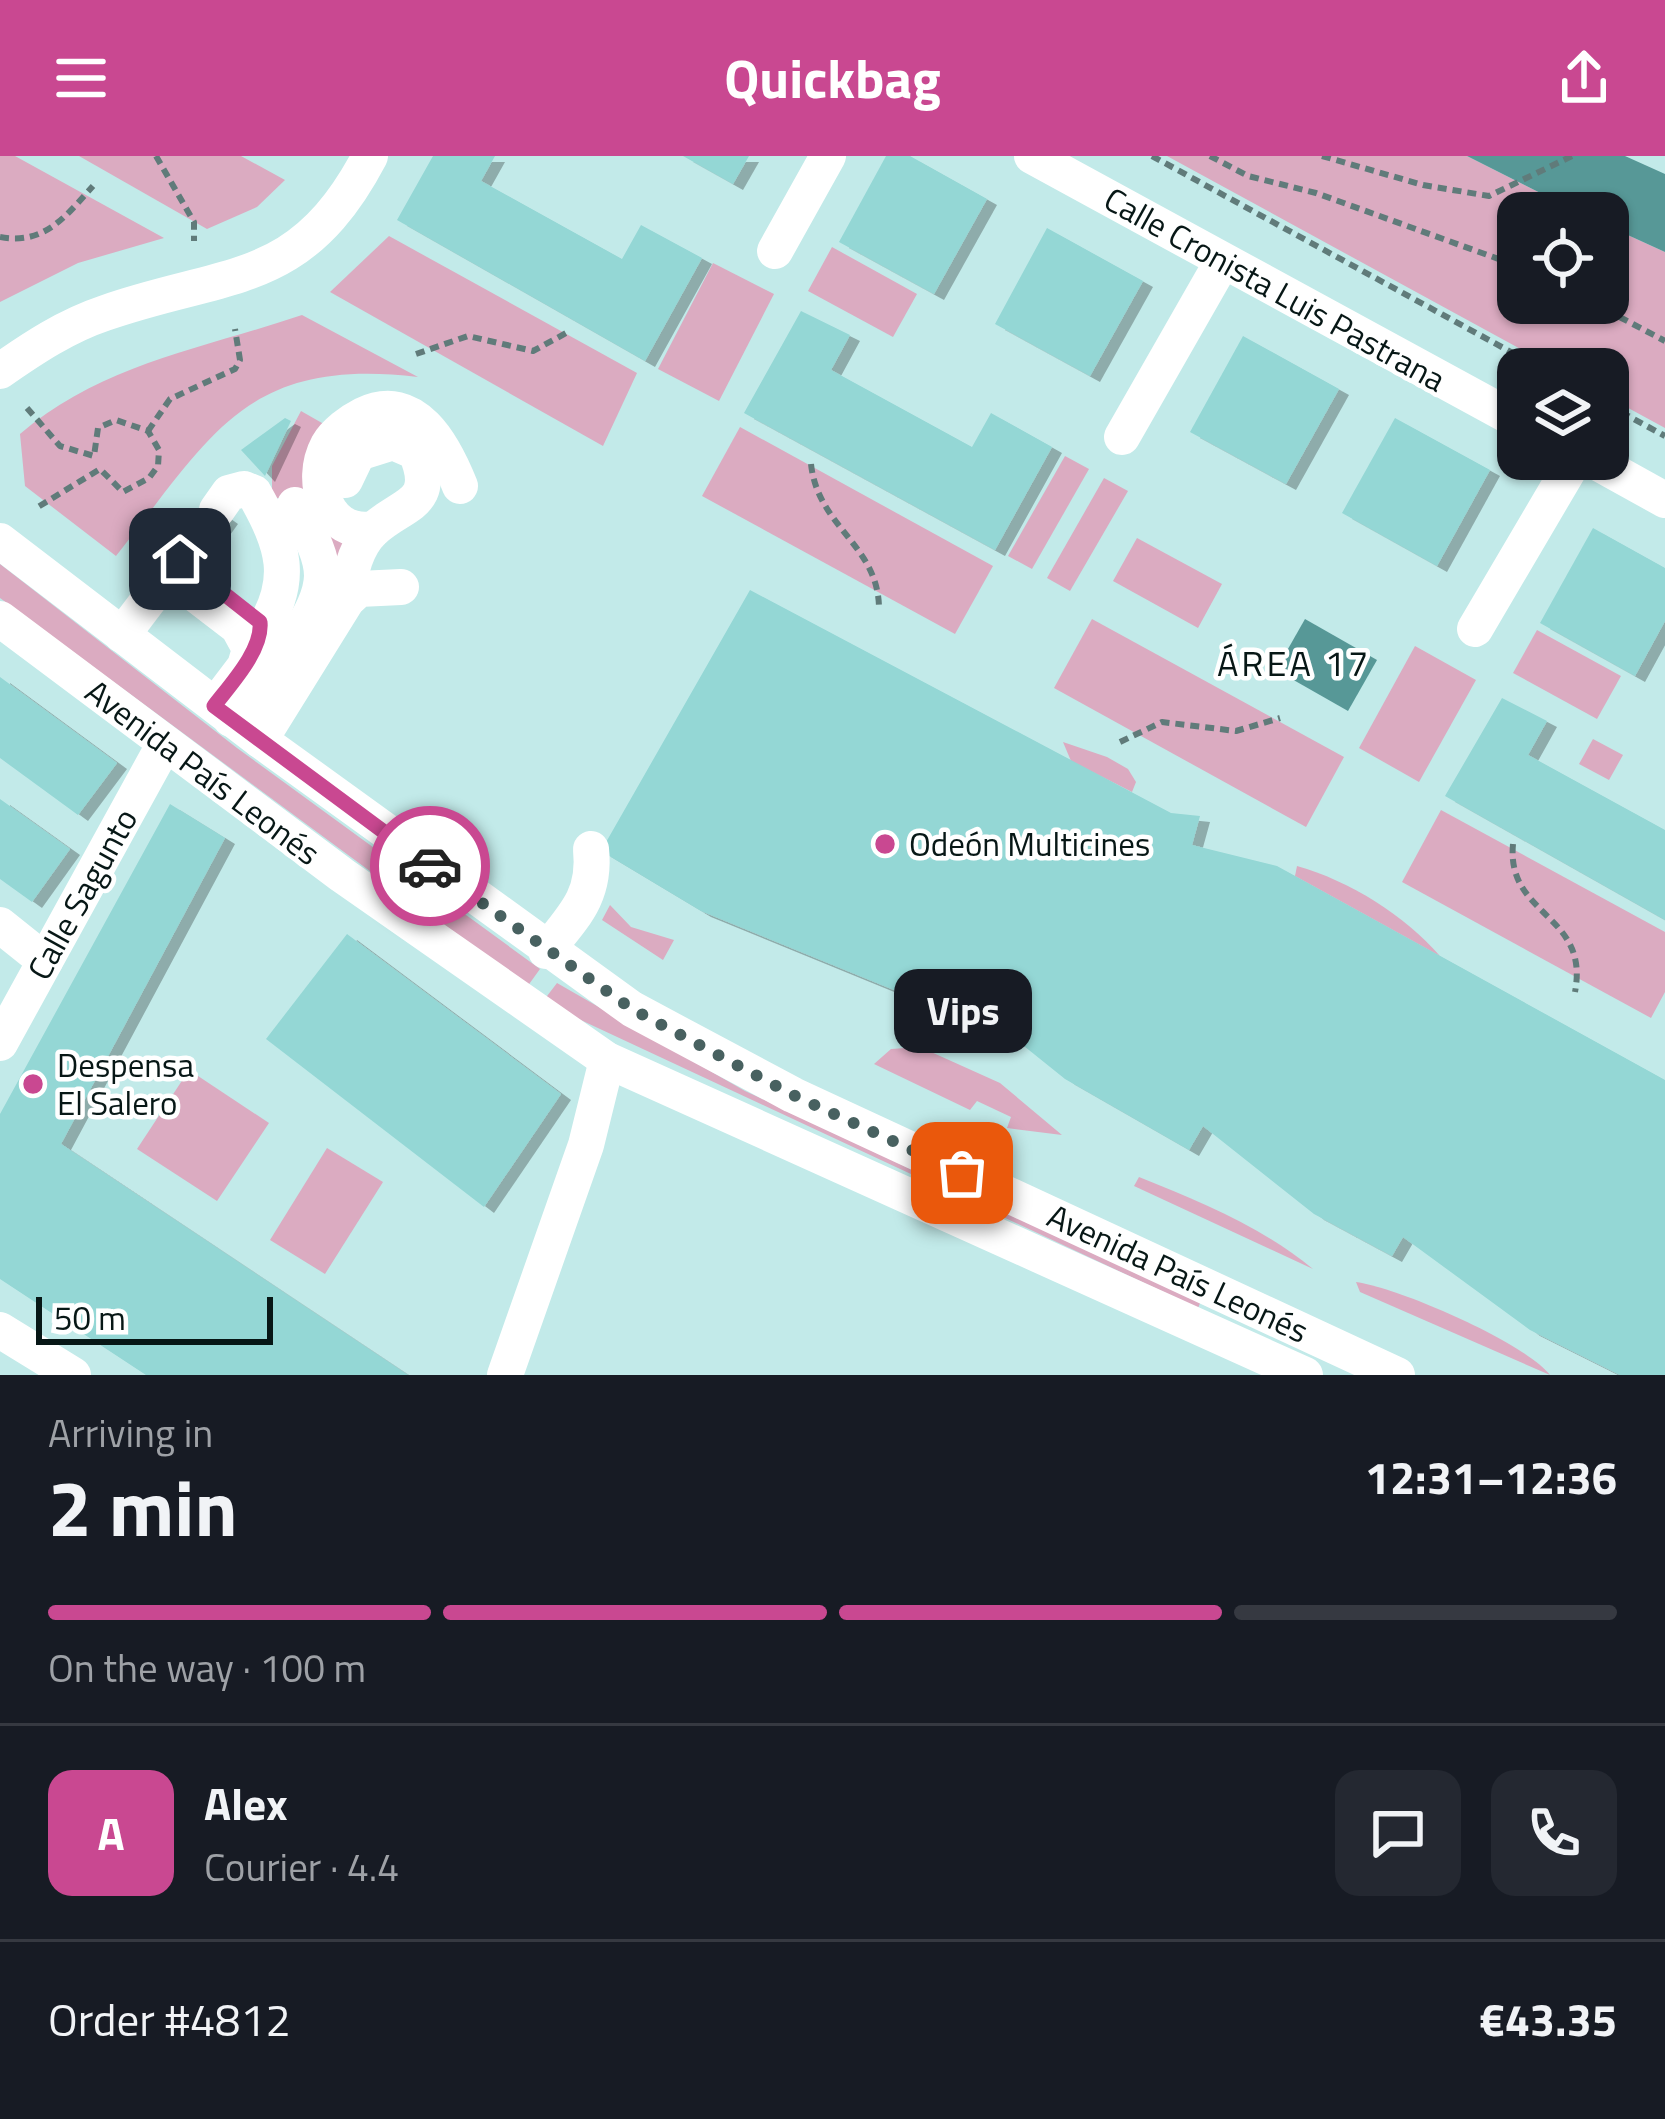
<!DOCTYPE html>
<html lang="en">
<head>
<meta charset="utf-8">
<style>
	:root { --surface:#171b24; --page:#242831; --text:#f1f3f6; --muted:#9ea1a6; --line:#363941; --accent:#c94891 }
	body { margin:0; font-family:"Titillium Web",sans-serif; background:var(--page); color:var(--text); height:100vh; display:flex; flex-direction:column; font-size:45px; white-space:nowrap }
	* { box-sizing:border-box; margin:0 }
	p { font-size:39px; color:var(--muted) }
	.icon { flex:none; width:66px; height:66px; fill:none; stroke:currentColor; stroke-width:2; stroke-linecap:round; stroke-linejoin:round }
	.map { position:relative; height:1219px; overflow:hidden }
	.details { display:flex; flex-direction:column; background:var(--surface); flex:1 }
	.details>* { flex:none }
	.fabs { position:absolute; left:1497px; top:36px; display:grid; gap:24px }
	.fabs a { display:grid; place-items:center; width:132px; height:132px; border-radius:24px; background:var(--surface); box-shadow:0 3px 9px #0004; font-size:60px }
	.scale { position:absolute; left:36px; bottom:30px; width:237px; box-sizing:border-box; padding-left:12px; border:6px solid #071716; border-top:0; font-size:33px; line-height:42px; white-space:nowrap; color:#071716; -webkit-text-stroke:9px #fff; paint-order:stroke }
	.pin { position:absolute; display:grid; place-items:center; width:102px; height:102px; color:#fff; margin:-51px; border-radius:24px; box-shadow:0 6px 18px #0006 }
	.courier { position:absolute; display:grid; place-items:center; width:120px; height:120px; margin:-60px; border:9px solid #c94891; border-radius:50%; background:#fff; color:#222; box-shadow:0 3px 15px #0007 }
	.bubble { position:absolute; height:84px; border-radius:24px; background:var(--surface); box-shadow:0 3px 9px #0004; font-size:39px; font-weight:700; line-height:84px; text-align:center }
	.overview em { font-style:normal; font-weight:700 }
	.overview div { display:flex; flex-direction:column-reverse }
	.overview { display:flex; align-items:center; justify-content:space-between; height:204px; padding:0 48px }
	h1 { font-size:78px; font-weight:700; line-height:90px }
	.bar { display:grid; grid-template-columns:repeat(4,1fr); gap:18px 12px; align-content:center; height:144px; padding:0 48px }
	.bar i { height:15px; border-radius:9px; background:var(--line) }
	.bar .selected { background:var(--accent) }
	.bar p { grid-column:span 4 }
	.line { display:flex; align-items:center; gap:30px; padding:0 48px; border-top:3px solid var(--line) }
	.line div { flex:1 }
	.round { display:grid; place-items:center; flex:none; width:126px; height:126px; border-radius:24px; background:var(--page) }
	header { display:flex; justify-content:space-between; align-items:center; height:156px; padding:0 48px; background:var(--accent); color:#fff; font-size:54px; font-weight:700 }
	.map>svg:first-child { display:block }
</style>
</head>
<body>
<header><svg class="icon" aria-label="menu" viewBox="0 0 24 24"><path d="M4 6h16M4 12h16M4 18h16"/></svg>Quickbag<svg class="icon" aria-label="share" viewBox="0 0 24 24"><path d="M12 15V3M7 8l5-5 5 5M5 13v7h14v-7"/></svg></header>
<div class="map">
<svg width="1665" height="1219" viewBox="0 0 1665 1219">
	<defs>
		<filter id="shadow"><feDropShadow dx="10" dy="6" stdDeviation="0" flood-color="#0004"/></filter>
	</defs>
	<rect width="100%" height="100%" fill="#c2eae9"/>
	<!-- green -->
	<g fill="#dbabc1">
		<path d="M 0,0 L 15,0 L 164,82 L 78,107 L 0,146 Z"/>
		<path d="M 79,0 L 241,0 L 285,24 L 257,51 L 207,73 Z"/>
		<path d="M 1167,0 L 1467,0 L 1580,57 L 1518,57 L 1518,147 L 1608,147 L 1608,70 L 1665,96 L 1665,272 L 1608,241 L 1608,213 L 1557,213 Z"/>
		<path d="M 389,80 L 637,217 L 603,290 L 330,136 Z"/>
		<path d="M 832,91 L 917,138 L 893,181 L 808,135 Z"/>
		<path d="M 713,107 L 774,138 L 719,245 L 658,213 Z"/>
		<path d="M 302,159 L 418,221 C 246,201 212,278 116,400 L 25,330 L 20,278 C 102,208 202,193 302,159 Z"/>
		<path d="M 301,255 L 329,271 L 319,289 L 353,384 L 335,416 L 304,338 L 272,343 L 272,310 Z"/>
		<path d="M 740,271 L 993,410 L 955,478 L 702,340 Z"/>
		<path d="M 1065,300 L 1089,313 L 1032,413 L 1008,400 Z"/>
		<path d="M 1104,322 L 1128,335 L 1070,435 L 1047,422 Z"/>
		<path d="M 1137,382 L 1222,428 L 1198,472 L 1113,425 Z"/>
		<path d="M 0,408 L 237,592 L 540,813 L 527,831 L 0,442 Z"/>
		<path d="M 1092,463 L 1344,601 L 1306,671 L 1054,532 Z"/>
		<path d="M 1537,474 L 1621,520 L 1597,563 L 1513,517 Z"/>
		<path d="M 1415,490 L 1476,524 L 1419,626 L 1359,592 Z"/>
		<path d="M 1593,583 L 1623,599 L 1609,624 L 1579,608 Z"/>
		<path d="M 1063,586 L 1107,601 L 1128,613 L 1136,626 L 1132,636 L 1071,605 Z"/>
		<path d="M 1441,654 L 1665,776 L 1665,836 L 1651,862 L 1402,726 Z"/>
		<path d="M 1297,710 C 1350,725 1404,759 1440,800 L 1295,720 Z"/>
		<path d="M 610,749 L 631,771 L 674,784 L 663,804 L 602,764 Z"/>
		<path d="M 557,827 L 745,935 L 1201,1145 L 1198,1152 L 570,859 L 544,844 Z"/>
		<path d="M 920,891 L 1000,927 L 1062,979 L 1007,972 L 1011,961 L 977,945 L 970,954 L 874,908 L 891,893 Z"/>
		<path d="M 189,914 L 269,967 L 217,1045 L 137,993 Z"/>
		<path d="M 327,992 L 383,1026 L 325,1118 L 270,1084 Z"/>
		<path d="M 1139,1021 C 1201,1046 1262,1071 1313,1113 L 1134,1030 Z"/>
		<path d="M 1356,1126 C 1399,1132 1524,1186 1550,1219 L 1360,1136 Z"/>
	</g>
	<!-- water -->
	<g fill="#579897">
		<path d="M 1467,0 L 1625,0 L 1665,18 L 1665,96 L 1608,70 L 1608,57 L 1580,57 Z"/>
		<path d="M 1305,463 L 1377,504 L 1348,555 L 1276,514 Z"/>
	</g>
	<!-- building -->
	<g fill="#94d7d5" filter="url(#shadow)">
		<path d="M 433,0 L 495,0 L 481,25 L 622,103 L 641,69 L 702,102 L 645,205 L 397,64 Z"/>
		<path d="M 683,0 L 749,0 L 733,28 Z"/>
		<path d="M 886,0 L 910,0 L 987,43 L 934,138 L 839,86 Z"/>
		<path d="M 1047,72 L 1143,125 L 1090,220 L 995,168 Z"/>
		<path d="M 801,155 L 850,179 L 831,214 L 972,291 L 991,257 L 1052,291 L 995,394 L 744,257 Z"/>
		<path d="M 1243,180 L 1339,233 L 1286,328 L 1190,276 Z"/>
		<path d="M 285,262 L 291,265 L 265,320 L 241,294 Z"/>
		<path d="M 1395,262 L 1490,314 L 1437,410 L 1342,357 Z"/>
		<path d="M 207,347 L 228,362 L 197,405 L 175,388 Z"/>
		<path d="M 1593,372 L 1665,412 L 1665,465 L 1635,520 L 1540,467 Z"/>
		<path d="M 750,434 L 1171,657 L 1200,660 L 1192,689 L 1277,710 L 1665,924 L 1665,1219 L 1620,1219 L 1530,1174 L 1403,1081 L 1392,1100 L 1314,1058 L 1203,970 L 1189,994 L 1065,923 L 1009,878 L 964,877 L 938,852 L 701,755 L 601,695 Z"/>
		<path d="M 0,521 L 117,607 L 78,659 L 0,602 Z"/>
		<path d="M 1502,542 L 1547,565 L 1528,599 L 1665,674 L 1665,764 L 1445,640 Z"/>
		<path d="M 0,643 L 70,693 L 32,746 L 0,723 Z"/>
		<path d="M 170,648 L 225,682 L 61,988 L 408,1219 L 146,1219 L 0,1123 L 0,958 Z"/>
		<path d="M 347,778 L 561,938 L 484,1051 L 266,883 Z"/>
	</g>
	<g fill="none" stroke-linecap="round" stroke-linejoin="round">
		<!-- minor-tunnel -->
		<path stroke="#a6cac9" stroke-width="36" stroke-dasharray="36 18" stroke-linecap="butt" d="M 185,396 L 217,354"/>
		<!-- path -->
		<g stroke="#607b7a" stroke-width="6" stroke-dasharray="9 6" stroke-linecap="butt">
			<path d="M 156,0 L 194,66 L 194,85"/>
			<path d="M 1152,0 L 1542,213"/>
			<path d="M 1210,0 L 1248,20 L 1316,37 L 1518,110"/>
			<path d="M 1322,0 L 1423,29 L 1489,40 L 1572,0"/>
			<path d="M 0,81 C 45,89 65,61 93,30"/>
			<path d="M 1593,147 L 1665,185"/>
			<path d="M 416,198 L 468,180 L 533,195 L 568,176"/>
			<path d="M 1608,249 L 1665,280"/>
			<path d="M 27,252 L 60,290 L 94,300 L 98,272 L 116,264 L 148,275 L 159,294 L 158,310 L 149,322 L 123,336 L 100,313 L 38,351"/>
			<path d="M 148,275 L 170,243 L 235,213 L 240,204 L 235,173"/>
			<path d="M 811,308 C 818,372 879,389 879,453"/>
			<path d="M 1120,586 L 1162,566 L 1236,575 L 1280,562"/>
			<path d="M 1513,688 C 1506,761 1590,757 1575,836"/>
		</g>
		<!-- minor -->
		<g stroke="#fff" stroke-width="36">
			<path d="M 1032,0 L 1518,265"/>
			<path d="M 775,95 L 828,0"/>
			<path d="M 0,215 C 33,192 66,170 105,157 C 228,114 300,133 370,0"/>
			<path d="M 1122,281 L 1222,106"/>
			<path d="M 1591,303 L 1665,344"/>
			<path d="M 345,324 L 358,297 L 393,286 L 416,296 C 438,350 403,346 373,374 C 355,391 349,420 347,444"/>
			<path d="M 217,354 L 229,337 L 244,333 L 254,337 C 284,390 295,424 261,477"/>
			<path d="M 374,373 C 327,381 308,326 328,289 C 335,277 351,265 363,259 C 415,234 444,290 460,330"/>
			<path d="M 0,385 L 260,584 L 632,853 L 793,939 L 1397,1219"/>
			<path d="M 169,418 L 238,471 L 250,493 L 245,510 L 220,543"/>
			<path d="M 0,463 L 342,719 L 607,904 L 1305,1219"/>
			<path d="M 1475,473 L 1575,303"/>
			<path d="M 122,479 L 185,396"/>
			<path d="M 231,563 C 259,528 321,465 322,420 C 322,396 305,370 295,349"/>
			<path d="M 260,584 L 347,444 L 359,433 L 401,431"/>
			<path d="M 0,769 L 45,805"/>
			<path d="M 546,795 C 574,760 596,740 591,693"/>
			<path d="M 0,887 L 164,589"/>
			<path d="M 0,1174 L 73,1219"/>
			<path d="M 505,1219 L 586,989 L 607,904"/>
		</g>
	</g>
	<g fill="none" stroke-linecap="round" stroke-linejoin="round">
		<!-- done -->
		<path stroke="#486160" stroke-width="12" stroke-dasharray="0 21.6" d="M 430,710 L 632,853 L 793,939 L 962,1017"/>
		<!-- route -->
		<path stroke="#c94891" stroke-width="15" d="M 180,403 L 260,466 C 263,494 230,529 214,550 L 430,710"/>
	</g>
	<!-- markers -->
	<g fill="#c94891" stroke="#fff" stroke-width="4.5">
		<circle cx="885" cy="688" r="12"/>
		<circle cx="33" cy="928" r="12"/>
	</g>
	<g text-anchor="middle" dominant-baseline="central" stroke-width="9" stroke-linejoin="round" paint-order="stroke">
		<!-- street labels -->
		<g font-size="33" fill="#071716" stroke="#fff">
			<text transform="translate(1275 133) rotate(29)">Calle Cronista Luis Pastrana</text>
			<text transform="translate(203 616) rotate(37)">Avenida País Leonés</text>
			<text transform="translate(82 738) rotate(-61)">Calle Sagunto</text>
			<text transform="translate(1178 1117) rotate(25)">Avenida País Leonés</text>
		</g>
		<!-- poi labels -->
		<g font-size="33" fill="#071716" stroke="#fff" text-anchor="start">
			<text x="909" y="688">Odeón Multicines</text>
			<text x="57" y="909">Despensa<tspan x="57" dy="38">El Salero</tspan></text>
		</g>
		<!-- neighbourhood labels -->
		<g font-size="36" letter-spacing="3" fill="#071716" stroke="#fff">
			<text x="1294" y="506">ÁREA 17</text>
		</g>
	</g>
</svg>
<div class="fabs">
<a><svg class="icon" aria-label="locate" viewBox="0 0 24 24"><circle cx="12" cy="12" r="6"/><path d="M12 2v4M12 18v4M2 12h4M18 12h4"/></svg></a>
<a><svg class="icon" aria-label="layers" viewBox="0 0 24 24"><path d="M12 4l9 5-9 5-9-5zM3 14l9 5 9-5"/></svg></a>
</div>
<div class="scale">50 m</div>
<div class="pin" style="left:962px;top:1017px;background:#ea580c"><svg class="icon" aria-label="bag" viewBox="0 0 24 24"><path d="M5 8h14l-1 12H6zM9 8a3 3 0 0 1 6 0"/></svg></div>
<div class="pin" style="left:180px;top:403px;background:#1f2937"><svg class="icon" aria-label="home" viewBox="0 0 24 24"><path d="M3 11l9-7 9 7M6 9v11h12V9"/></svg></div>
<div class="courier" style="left:430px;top:710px"><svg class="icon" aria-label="car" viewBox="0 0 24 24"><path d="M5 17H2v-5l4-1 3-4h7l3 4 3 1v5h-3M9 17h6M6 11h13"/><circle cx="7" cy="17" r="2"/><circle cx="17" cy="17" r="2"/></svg></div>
<div class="bubble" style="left:894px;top:813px;width:138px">Vips</div>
</div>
<section class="details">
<div class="overview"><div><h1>2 min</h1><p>Arriving in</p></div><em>12:31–12:36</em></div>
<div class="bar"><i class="selected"></i><i class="selected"></i><i class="selected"></i><i></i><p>On the way · 100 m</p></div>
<div class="line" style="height:216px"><b class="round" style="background:var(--accent);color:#fff">A</b><div><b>Alex</b><p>Courier · 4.4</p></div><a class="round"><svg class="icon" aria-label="chat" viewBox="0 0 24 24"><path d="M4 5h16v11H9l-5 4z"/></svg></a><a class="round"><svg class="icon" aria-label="phone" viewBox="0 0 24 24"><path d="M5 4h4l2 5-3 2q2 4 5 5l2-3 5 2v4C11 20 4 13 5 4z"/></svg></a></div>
<div class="line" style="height:156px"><div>Order #4812</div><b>€43.35</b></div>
</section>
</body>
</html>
